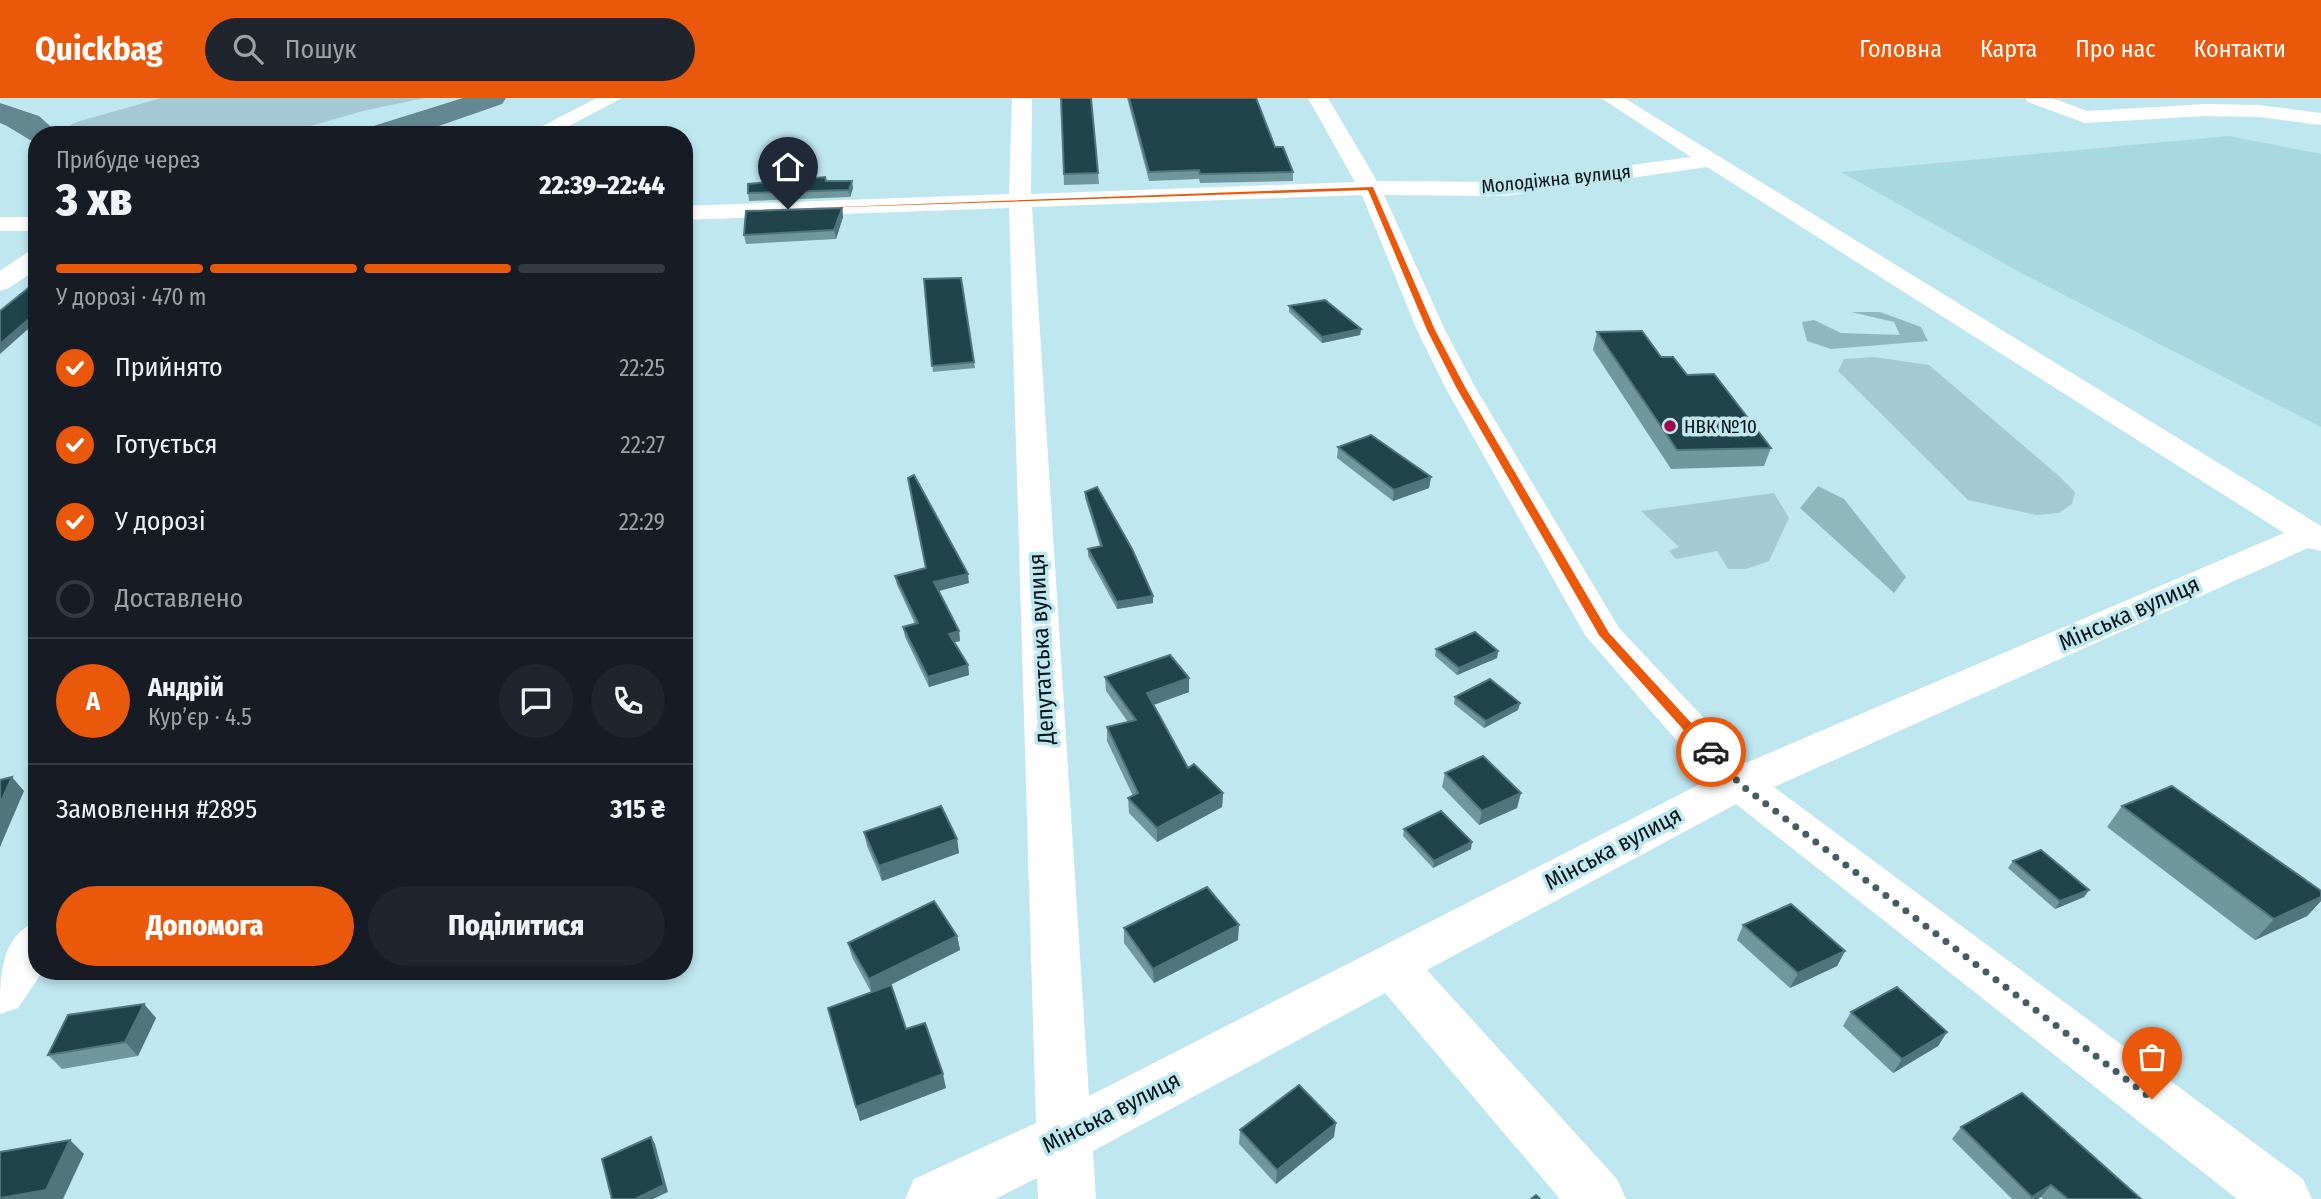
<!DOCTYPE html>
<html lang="uk">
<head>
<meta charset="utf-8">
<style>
	:root { --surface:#171b24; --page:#20242c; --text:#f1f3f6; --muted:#9ea1a6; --line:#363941; --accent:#ea580c }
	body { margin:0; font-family:"Fira Sans Condensed",sans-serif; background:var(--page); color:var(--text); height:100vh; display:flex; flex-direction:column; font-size:26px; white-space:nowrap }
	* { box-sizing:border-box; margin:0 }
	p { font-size:23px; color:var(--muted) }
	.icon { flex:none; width:38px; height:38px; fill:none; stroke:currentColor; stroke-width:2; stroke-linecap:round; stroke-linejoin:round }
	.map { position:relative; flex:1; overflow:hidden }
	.drawer { position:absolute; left:28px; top:28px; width:665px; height:854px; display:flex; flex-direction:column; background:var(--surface); border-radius:28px; box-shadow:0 4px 10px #0003 }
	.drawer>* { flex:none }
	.pin { position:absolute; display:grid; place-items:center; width:60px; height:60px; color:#fff; margin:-72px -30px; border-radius:50% 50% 50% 0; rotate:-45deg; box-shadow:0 0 7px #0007 }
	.pin .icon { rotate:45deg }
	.courier { position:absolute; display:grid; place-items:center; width:70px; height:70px; margin:-35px; border:5px solid #ea580c; border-radius:50%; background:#fff; color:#222; box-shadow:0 2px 9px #0007 }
	.headline em { font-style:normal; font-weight:800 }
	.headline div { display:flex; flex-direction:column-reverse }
	.headline { display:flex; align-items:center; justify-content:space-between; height:119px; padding:0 28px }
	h1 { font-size:46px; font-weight:800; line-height:52px }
	.bar { display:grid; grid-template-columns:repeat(4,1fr); gap:10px 7px; align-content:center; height:84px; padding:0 28px }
	.bar i { height:9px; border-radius:5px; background:var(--line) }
	.bar .selected { background:var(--accent) }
	.bar p { grid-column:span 4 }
	.line { display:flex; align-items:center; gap:18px; padding:0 28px; border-top:2px solid var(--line) }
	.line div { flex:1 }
	.round { display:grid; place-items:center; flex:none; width:74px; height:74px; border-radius:37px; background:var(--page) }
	ol { padding:0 28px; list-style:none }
	li { display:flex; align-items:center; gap:21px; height:77px }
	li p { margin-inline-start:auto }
	li .icon { padding:7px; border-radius:50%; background:var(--accent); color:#fff; stroke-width:4 }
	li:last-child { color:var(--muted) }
	li i { width:38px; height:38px; border:4px solid var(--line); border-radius:50% }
	.action { display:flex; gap:14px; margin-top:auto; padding:14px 28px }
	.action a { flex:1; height:80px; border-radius:42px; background:var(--accent); color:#fff; font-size:28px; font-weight:800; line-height:80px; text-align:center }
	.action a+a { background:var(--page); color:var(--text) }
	header { display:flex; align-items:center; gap:42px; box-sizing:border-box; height:98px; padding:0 35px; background:var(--accent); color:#fff }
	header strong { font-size:33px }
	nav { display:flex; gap:38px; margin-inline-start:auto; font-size:24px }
	.search { width:490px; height:63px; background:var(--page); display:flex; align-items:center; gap:18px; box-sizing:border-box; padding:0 24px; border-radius:38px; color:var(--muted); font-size:26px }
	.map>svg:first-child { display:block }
</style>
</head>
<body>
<header>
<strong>Quickbag</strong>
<div class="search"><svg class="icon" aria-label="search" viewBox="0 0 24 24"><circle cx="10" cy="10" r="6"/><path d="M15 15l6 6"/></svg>Пошук</div>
<nav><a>Головна</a><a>Карта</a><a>Про нас</a><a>Контакти</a></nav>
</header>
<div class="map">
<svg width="2321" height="1101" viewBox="0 0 2321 1101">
	<rect width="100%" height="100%" fill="#bfe7f0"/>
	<!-- built -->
	<path fill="#a8d9e3" d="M 2229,38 L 2321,56 L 2321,329 L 2023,176 L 1841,74 Z"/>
	<!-- green -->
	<g fill="#a5c9d2">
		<path d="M 161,0 L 424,0 L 363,13 L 279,37 L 107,37 L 71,31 L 70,27 L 80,23 Z"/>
		<path d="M 1874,259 L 1929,267 L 2060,379 L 2075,394 L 2072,406 L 2059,415 L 2036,417 L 1968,402 L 1838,273 L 1844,261 Z"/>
		<path d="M 1774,395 L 1789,420 L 1769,463 L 1746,471 L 1728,471 L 1717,453 L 1676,461 L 1669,453 L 1679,449 L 1641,413 Z"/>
	</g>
	<!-- forest -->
	<g fill="#90b6be">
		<path d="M 1851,214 L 1880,214 L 1921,229 L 1928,243 L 1831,251 L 1807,243 L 1802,224 L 1814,222 L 1841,235 L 1900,237 L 1894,224 Z"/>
		<path d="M 1818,388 L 1844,401 L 1906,479 L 1894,495 L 1800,410 Z"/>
	</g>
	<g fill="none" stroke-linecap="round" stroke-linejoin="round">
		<!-- river -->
		<g fill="#648890" fill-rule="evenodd">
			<path d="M 463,0 L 506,0 L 502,6 L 413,37 L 362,37 L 367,30 Z"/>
			<path d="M 0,5 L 39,18 L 60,37 L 37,37 L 37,45 C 24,40 13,30 0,25 Z"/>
		</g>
		<!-- minor -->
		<g fill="#fff" fill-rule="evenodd">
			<path d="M 597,0 L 622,0 L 552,37 L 525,37 Z"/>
			<path d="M 1012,0 L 1032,0 L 1031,96 L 1355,84 L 1308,0 L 1328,0 L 1377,83 L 1505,84 L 1691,59 L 1601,0 L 1624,0 L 2321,428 L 2321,453 L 2308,450 L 1774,689 L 2303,1081 L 2312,1101 L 2237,1101 L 1736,706 L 1427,872 L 1617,1081 L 1626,1101 L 1560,1101 L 1385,895 L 1093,1053 L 1096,1101 L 1038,1101 L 1037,1080 L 995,1101 L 905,1101 L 914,1081 L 1036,1025 L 1009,110 L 684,122 L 684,108 L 1009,96 ZM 1707,69 L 2284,435 L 1746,665 L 1619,530 L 1475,289 L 1445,232 L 1384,97 L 1505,98 ZM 1362,97 L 1417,232 L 1445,289 L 1585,537 L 1710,681 L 1089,998 L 1032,109 Z"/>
			<path d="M 2025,0 L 2052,0 L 2087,13 L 2206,6 L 2259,7 L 2321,15 L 2321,27 L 2259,19 L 2206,18 L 2085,25 L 2028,4 Z"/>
			<rect x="0" y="119" width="37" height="14"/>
			<path d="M 37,152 L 37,171 L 9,190 L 0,193 L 0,173 L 28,154 Z"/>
			<path d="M 37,823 L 37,873 L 43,873 L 18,910 L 0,916 C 0,877 0,839 37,823 Z"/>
		</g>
	</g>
	<!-- wall -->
	<g fill="#70969e">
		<path d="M 1061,0 L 1098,75 L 1099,86 L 1064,87 Z"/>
		<path d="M 1127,0 L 1256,0 L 1275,49 L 1293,74 L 1293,83 L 1200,85 L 1199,81 L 1149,83 Z"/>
		<path d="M 826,83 L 853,90 L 850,99 L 749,103 L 748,95 Z"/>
		<path d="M 842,110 L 843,119 L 836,141 L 746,146 L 744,137 Z"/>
		<path d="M 961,180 L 975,270 L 933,274 L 924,181 Z"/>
		<path d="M 1289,208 L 1361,231 L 1360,237 L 1322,245 L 1289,214 Z"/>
		<path d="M 1597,234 L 1661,259 L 1687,277 L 1771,350 L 1764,368 L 1671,371 L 1593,252 Z"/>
		<path d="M 1338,349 L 1431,379 L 1429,390 L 1393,403 L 1337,360 Z"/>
		<path d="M 1085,394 L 1153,505 L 1117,511 L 1088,458 L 1088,451 L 1100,448 L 1085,400 Z"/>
		<path d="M 895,478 L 969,485 L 938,493 L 959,533 L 960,543 L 954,544 L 968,567 L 969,577 L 929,589 L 905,539 L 903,529 L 915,526 L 897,487 Z"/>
		<path d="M 1436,551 L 1498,553 L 1497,560 L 1457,577 L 1435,558 Z"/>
		<path d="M 1105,579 L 1189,594 L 1154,607 L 1188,670 L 1223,695 L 1222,709 L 1157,744 L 1129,715 L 1128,700 L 1133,698 L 1107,643 L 1107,629 L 1128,624 L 1106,593 Z"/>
		<path d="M 1455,599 L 1520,605 L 1518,612 L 1484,630 L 1454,606 Z"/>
		<path d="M 1445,675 L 1517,710 L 1479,727 L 1442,689 Z"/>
		<path d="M 2122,708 L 2321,793 L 2321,803 L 2307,818 L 2255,842 L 2107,729 Z"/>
		<path d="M 1404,731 L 1471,751 L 1433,770 L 1403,738 Z"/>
		<path d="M 864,734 L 957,741 L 959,755 L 882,783 L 867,748 Z"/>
		<path d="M 2013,763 L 2089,792 L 2084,799 L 2055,811 L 2008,770 Z"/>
		<path d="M 1743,827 L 1845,853 L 1837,868 L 1790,890 L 1737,842 Z"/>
		<path d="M 1124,830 L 1238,842 L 1154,885 L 1124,845 Z"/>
		<path d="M 957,838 L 960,852 L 884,890 L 906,931 L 946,990 L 860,1023 L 828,910 L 871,894 L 852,859 L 848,845 Z"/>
		<path d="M 144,906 L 156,920 L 138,958 L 62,971 L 48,957 Z"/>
		<path d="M 1851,914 L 1947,934 L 1938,948 L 1893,975 L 1843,928 Z"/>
		<path d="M 1961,1029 L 2141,1101 L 2043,1101 L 2041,1099 L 2038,1101 L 2012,1101 L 1952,1041 Z"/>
		<path d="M 1240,1032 L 1334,1039 L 1276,1086 L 1239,1046 Z"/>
	</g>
	<!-- shaded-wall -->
	<g fill="#50757c">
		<path d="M 852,83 L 853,90 L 850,99 L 849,92 Z"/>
		<path d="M 842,110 L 843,119 L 836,141 L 834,132 Z"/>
		<path d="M 37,214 L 37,223 L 0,256 L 0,246 Z"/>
		<path d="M 1361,231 L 1360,237 L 1322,245 L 1322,239 Z"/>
		<path d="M 1431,379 L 1429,390 L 1393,403 L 1394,392 Z"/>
		<path d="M 968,476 L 969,485 L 935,494 L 934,484 Z"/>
		<path d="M 1153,498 L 1153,505 L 1117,511 L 1117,504 Z"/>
		<path d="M 959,533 L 960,543 L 951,545 L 949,536 Z"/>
		<path d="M 1498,553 L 1497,560 L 1457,577 L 1459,570 Z"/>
		<path d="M 968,567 L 969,577 L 929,589 L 928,579 Z"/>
		<path d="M 1189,580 L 1189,594 L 1147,609 L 1147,595 Z"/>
		<path d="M 1520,605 L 1518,612 L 1484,630 L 1486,623 Z"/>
		<path d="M 12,679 L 24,693 L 0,749 L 0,706 Z"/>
		<path d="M 1223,695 L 1222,709 L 1157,744 L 1157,730 Z"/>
		<path d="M 1521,695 L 1517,710 L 1479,727 L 1482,713 Z"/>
		<path d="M 957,741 L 959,755 L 882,783 L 879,768 Z"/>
		<path d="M 1472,744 L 1471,751 L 1433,770 L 1434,763 Z"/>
		<path d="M 2089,792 L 2084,799 L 2055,811 L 2060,803 Z"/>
		<path d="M 2321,799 L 2321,803 L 2307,818 L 2255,842 L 2274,821 Z"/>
		<path d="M 1239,827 L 1238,842 L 1154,885 L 1153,871 Z"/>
		<path d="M 957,838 L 960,852 L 872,896 L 869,881 Z"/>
		<path d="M 1845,853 L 1837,868 L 1790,890 L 1798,875 Z"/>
		<path d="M 144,906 L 156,920 L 138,958 L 125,944 Z"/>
		<path d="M 1947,934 L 1938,948 L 1893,975 L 1902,961 Z"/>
		<path d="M 943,976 L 946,990 L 860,1023 L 856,1009 Z"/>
		<path d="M 1336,1025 L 1334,1039 L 1276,1086 L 1277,1072 Z"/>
		<path d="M 651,1039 L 655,1046 L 668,1094 L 653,1101 L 635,1101 Z"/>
		<path d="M 70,1042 L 84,1056 L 63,1101 L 0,1101 Z"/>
		<path d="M 2051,1087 L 2041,1099 L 2038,1101 L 2030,1101 Z"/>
	</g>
	<!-- building -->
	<g fill="#21444b" stroke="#50757c" stroke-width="2">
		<path d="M 1061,0 L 1091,0 L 1098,75 L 1064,76 Z"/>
		<path d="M 1129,0 L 1256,0 L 1275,49 L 1283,49 L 1293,74 L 1200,76 L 1199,72 L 1149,74 Z"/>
		<path d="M 825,79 L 826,83 L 852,83 L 849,92 L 748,95 L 748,86 Z"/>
		<path d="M 842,110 L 834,132 L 744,137 L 746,113 Z"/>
		<path d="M 961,180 L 974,264 L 932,268 L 924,181 Z"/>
		<path d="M 37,183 L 37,214 L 0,246 L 0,213 Z"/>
		<path d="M 1325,202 L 1361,231 L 1322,239 L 1289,208 Z"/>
		<path d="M 1642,233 L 1661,259 L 1673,259 L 1687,277 L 1714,276 L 1771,350 L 1677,352 L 1597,234 Z"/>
		<path d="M 1371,337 L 1431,379 L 1394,392 L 1338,349 Z"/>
		<path d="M 914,377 L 968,476 L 934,484 L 959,533 L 949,536 L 968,567 L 928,579 L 903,529 L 918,525 L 895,478 L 926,470 L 908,380 Z"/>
		<path d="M 1097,389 L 1132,451 L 1153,498 L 1117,504 L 1088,451 L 1102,448 L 1085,394 Z"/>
		<path d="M 1475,534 L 1498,553 L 1459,570 L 1436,551 Z"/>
		<path d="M 1170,557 L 1189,580 L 1147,595 L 1188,670 L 1194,666 L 1223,695 L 1157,730 L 1128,700 L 1138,695 L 1107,629 L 1136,622 L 1105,579 Z"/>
		<path d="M 1490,581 L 1520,605 L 1486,623 L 1455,599 Z"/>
		<path d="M 1483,658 L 1521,695 L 1482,713 L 1445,675 Z"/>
		<path d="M 12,679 L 0,706 L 0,682 Z"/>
		<path d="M 2172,688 L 2321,793 L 2321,799 L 2274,821 L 2122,708 Z"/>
		<path d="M 941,708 L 957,741 L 879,768 L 864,734 Z"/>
		<path d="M 1441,713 L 1472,744 L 1434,763 L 1404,731 Z"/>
		<path d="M 2041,752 L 2089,792 L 2060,803 L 2013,763 Z"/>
		<path d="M 1207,789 L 1239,827 L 1153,871 L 1124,830 Z"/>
		<path d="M 934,803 L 957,838 L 869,881 L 848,845 Z"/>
		<path d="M 1791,806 L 1845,853 L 1798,875 L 1743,827 Z"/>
		<path d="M 891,887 L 906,931 L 925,925 L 943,976 L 856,1009 L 828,910 Z"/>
		<path d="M 1897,889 L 1947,934 L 1902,961 L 1851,914 Z"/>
		<path d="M 144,906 L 125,944 L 48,957 L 68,917 Z"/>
		<path d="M 1299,987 L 1336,1025 L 1277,1072 L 1240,1032 Z"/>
		<path d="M 2022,995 L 2141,1101 L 2068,1101 L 2051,1087 L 2032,1099 L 1961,1029 Z"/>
		<path d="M 651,1039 L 664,1087 L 635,1101 L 612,1101 L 602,1061 Z"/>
		<path d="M 70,1042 L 46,1092 L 0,1100 L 0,1054 Z"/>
		<path d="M 1536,1097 L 1540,1101 L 1531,1101 Z"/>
	</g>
	<!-- route -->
	<path fill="#ea580c" d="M 1373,89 L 1435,232 L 1465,289 L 1609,535 L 1715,651 L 1715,657 L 1706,657 L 1599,537 L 1456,289 L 1427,232 L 1368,92 L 784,111 Z"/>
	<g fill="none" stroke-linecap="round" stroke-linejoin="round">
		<!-- done -->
		<path stroke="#455d62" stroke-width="7" stroke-dasharray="0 12.6" d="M 1711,654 L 1740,686 L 2152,1001"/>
	</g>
	<!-- markers -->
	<circle fill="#a0084d" stroke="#bfe7f0" stroke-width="2.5" cx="1670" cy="328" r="7"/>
	<g text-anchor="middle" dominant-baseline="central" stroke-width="7" stroke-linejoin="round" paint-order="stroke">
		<!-- far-street labels -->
		<g font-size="19" fill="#041215" stroke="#bfe7f0">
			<text transform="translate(1556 81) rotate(-6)">Молодіжна вулиця</text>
		</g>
		<!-- far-poi labels -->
		<g font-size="19" fill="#041215" stroke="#bfe7f0" text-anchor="start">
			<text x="1684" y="328">НВК №10</text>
		</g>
		<!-- street labels -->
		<g font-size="23" fill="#041215" stroke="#bfe7f0">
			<text transform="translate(2129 515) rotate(-24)">Мінська вулиця</text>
			<text transform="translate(1041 551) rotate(-93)">Депутатська вулиця</text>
			<text transform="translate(1613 750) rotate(-28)">Мінська вулиця</text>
			<text transform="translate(1111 1014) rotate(-27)">Мінська вулиця</text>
		</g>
	</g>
</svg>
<div class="pin" style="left:2152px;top:1001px;background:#ea580c"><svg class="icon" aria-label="bag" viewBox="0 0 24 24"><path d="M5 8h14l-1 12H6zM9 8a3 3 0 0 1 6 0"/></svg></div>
<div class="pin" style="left:788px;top:111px;background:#1f2937"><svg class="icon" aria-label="home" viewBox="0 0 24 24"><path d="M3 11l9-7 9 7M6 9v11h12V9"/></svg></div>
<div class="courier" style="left:1711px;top:654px"><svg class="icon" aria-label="car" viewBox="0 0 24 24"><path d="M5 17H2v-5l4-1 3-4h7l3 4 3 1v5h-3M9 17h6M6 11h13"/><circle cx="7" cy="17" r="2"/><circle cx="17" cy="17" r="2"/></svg></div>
<section class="drawer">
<div class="headline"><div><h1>3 хв</h1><p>Прибуде через</p></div><em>22:39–22:44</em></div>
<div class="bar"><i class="selected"></i><i class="selected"></i><i class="selected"></i><i></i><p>У дорозі · 470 m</p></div>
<ol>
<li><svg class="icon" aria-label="check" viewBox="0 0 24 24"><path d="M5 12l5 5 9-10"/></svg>Прийнято<p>22:25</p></li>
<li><svg class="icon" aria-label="check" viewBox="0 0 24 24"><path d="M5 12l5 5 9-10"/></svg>Готується<p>22:27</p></li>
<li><svg class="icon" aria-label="check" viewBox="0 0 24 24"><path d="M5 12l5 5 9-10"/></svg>У дорозі<p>22:29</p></li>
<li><i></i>Доставлено</li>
</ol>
<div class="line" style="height:126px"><b class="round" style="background:var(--accent);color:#fff">А</b><div><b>Андрій</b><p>Кур’єр · 4.5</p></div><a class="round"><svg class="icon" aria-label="chat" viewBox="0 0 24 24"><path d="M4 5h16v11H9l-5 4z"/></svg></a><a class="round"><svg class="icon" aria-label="phone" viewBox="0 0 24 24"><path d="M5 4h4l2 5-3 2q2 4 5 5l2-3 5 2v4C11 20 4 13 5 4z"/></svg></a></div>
<div class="line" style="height:91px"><div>Замовлення #2895</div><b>315 ₴</b></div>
<div class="action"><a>Допомога</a><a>Поділитися</a></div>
</section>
</div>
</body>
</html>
